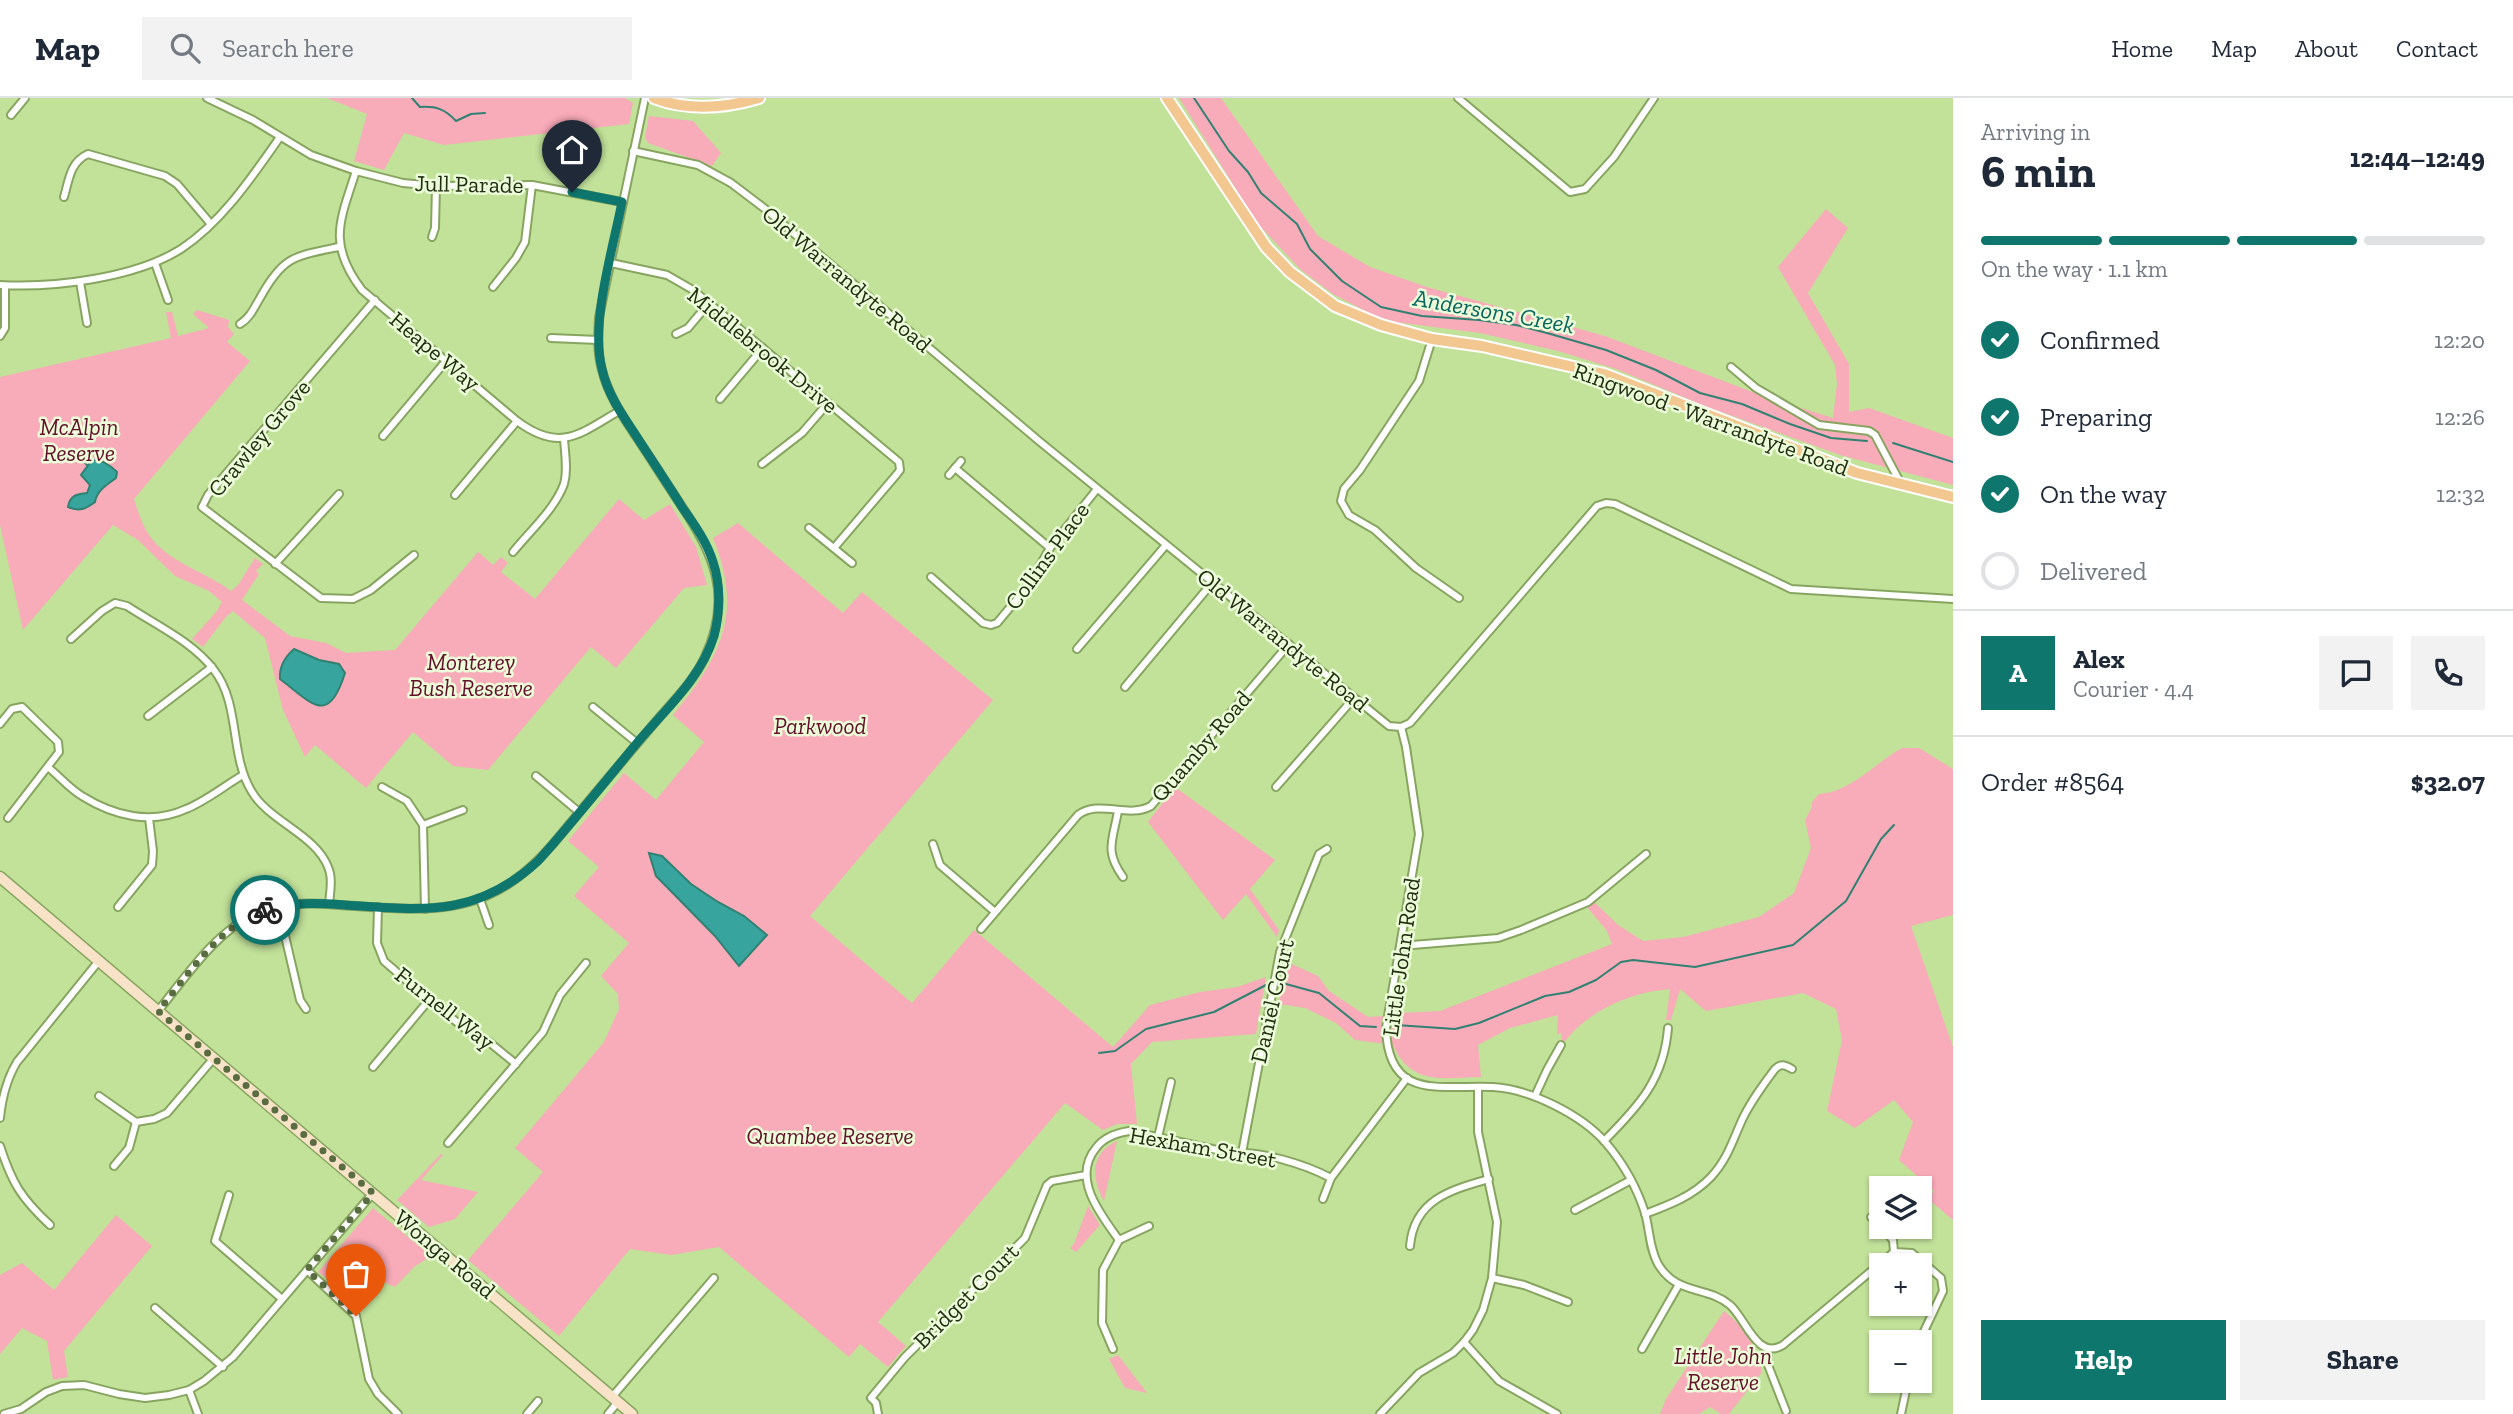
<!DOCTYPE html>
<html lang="en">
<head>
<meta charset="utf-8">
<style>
	:root { --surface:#fff; --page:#f2f2f3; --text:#1f2937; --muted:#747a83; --line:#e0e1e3; --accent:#0f766e }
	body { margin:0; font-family:"Zilla Slab",serif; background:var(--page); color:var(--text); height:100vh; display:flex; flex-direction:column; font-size:26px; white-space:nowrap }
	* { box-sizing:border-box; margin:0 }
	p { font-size:23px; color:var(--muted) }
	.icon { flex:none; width:38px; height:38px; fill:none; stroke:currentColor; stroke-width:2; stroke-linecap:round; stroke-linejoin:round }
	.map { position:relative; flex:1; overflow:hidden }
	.panel { display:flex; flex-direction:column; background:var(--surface); width:560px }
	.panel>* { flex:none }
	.controls { position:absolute; left:1869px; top:1078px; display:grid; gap:14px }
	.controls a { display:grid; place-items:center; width:63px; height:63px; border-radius:0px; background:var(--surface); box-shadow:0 2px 5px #0004; font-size:35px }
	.pin { position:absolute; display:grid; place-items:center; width:60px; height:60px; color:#fff; margin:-72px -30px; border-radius:50% 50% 50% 0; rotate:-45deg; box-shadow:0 0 7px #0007 }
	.pin .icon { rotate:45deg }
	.courier { position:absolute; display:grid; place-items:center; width:70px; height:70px; margin:-35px; border:5px solid #0f766e; border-radius:50%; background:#fff; color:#222; box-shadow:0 2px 9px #0007 }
	.overview em { font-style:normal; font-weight:700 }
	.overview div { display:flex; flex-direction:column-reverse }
	.overview { display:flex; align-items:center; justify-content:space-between; height:119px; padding:0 28px }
	h1 { font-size:46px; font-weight:700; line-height:52px }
	.bar { display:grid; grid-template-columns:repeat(4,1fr); gap:10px 7px; align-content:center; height:84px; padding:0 28px }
	.bar i { height:9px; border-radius:5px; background:var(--line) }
	.bar .active { background:var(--accent) }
	.bar p { grid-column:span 4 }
	.line { display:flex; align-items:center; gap:18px; padding:0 28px; border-top:2px solid var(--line) }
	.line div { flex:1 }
	.round { display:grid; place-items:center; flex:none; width:74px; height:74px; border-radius:0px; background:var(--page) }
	ol { padding:0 28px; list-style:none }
	li { display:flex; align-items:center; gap:21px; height:77px }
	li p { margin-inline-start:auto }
	li .icon { padding:7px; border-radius:50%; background:var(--accent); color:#fff; stroke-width:4 }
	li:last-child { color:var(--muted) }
	li i { width:38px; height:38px; border:4px solid var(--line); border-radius:50% }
	.button { display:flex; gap:14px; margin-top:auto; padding:14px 28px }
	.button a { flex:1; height:80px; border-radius:0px; background:var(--accent); color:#fff; font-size:28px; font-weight:700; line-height:80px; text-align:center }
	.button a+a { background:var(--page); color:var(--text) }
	header { display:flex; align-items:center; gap:42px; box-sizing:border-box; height:98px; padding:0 35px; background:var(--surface); border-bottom:2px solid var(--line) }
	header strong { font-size:33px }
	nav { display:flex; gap:38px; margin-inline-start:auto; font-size:24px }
	.search { width:490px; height:63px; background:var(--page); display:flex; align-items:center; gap:18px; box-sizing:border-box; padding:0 24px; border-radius:0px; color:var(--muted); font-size:26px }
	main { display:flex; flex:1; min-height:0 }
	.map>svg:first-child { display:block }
</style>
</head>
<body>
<header>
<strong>Map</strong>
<div class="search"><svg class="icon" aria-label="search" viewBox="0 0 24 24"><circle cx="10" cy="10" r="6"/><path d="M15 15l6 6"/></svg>Search here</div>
<nav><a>Home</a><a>Map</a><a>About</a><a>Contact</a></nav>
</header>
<main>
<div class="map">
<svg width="1953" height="1316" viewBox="0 0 1953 1316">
	<rect width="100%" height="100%" fill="#c2e29a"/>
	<!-- green -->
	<g fill="#f8abb8">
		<path d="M 327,0 L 625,0 L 633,5 L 629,26 L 444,47 L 404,35 L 384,72 L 354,63 L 367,16 Z"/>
		<path d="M 1179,0 L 1221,0 L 1318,138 L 1370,169 L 1427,189 L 1605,238 L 1763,298 L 1833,320 L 1837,286 L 1835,267 L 1778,169 L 1826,111 L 1848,130 L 1808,195 L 1849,266 L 1849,314 L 1869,310 L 1953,340 L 1953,387 L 1840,357 L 1705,308 L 1616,271 L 1558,253 L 1480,235 L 1395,224 L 1371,216 L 1333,196 L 1301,172 L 1258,126 Z"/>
		<path d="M 649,18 L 693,23 L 721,55 L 712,68 L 648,45 L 645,39 Z"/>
		<path d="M 197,212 L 229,222 L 228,229 L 234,236 L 227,244 L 250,263 L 134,401 C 138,413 142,427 149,437 C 167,464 206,474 231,493 L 238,487 L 255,460 L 263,466 L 256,473 L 259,476 L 242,502 L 290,538 L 326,545 L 346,555 L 395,552 L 478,454 L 493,467 L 501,459 L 508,465 L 501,474 L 535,501 L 619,401 L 644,422 L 670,406 L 696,449 L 707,487 L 684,490 L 616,570 L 591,549 L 488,672 L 453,668 L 413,634 L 366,690 L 315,647 L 305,659 L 283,612 L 265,540 L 233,513 L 225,520 L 203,549 L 192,541 L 217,513 L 222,504 L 209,493 L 175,478 L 138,442 L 113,427 L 23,532 L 0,427 L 0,279 L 171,240 L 166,214 L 172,214 L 178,238 L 209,230 L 193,216 Z"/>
		<path d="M 738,425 L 843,515 L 862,494 L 993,602 L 810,818 L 912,905 L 974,832 L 1113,949 L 1150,907 L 1200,894 L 1237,889 L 1266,879 L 1256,936 L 1152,944 L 1131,966 L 1137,1026 L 1117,1026 L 1103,1032 L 1065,1005 L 878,1224 L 906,1248 L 888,1269 L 860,1246 L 849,1259 L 719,1149 L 671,1157 L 630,1151 L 559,1238 L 468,1162 L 543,1074 L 515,1050 L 604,944 L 619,911 L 618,896 L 601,878 L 629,845 L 574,798 L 599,769 L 568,743 L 624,675 L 656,702 L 704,644 L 673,617 C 721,559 744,515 713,440 Z"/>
		<path d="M 1902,650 L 1919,650 L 1953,671 L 1953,817 L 1911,828 L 1953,949 L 1953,1122 L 1928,1101 L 1934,1093 L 1899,1062 L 1913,1024 L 1894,1002 L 1855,1030 L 1827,1013 L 1842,942 L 1836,911 L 1803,895 L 1706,913 L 1680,891 L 1671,922 L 1666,922 L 1670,891 C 1630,894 1590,912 1565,943 L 1562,943 L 1561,935 L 1557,937 L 1558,917 L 1510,930 L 1478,947 L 1481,979 C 1443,980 1411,988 1393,947 L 1355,942 L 1336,925 L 1305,910 L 1279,906 L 1285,863 L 1318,878 L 1329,893 L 1368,919 L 1399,917 L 1400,915 L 1440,913 L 1612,846 L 1607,833 L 1587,809 L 1594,804 L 1618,827 L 1643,843 L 1683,839 L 1759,819 L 1794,795 L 1811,750 L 1805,722 L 1812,709 L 1812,704 L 1819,696 C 1851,694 1875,665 1902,650 Z"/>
		<path d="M 1175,689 L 1275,762 L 1250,791 L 1279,832 L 1277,839 L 1246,796 L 1223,822 L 1148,724 Z"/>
		<path d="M 1117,1043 L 1104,1103 C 1091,1080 1090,1055 1117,1043 Z"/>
		<path d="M 441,1056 L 443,1057 L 421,1082 L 478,1094 L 455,1121 L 429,1129 L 397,1102 Z"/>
		<path d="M 1088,1108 L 1100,1127 L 1076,1154 L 1070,1150 L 1074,1146 Z"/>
		<path d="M 373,1110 L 431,1158 L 414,1169 L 395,1189 L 370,1178 L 352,1200 L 318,1174 Z"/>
		<path d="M 116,1117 L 152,1148 L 64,1253 L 68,1279 L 53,1282 L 47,1243 L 22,1230 L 0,1256 L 0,1177 L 22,1165 L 54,1192 Z"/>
		<path d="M 1724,1213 C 1744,1228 1757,1250 1762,1274 L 1729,1316 L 1721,1316 L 1710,1309 L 1699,1316 L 1660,1316 L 1666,1301 Z"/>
		<path d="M 1118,1257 L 1147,1295 L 1125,1290 L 1109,1261 Z"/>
	</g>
	<!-- water -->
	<g fill="#37a59d" stroke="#318173" stroke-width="2">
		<path d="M 92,362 C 101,361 110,367 117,374 L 116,380 C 107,387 97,392 95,404 C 86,411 79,414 68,409 C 70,397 77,396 87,395 L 90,387 L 81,377 Z"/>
		<path d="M 294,551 L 319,562 L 339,566 L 345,575 C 328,629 312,605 280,581 C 279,569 285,559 294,551 Z"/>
		<path d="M 649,755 L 662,758 L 691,786 L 718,804 L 744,818 L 767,837 L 739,868 L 715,838 L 656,778 Z"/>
	</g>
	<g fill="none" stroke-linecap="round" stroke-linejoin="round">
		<!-- stream -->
		<g stroke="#318173" stroke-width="2">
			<path d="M 412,0 L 420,9 C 436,8 445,11 456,23 L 471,16 L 485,15"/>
			<path d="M 1194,0 L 1229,53 L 1248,74 L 1261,95 L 1297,126 L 1310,151 L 1342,183 L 1381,209 L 1422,218 L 1479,222 L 1516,227 L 1547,235 L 1606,252 L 1656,272 L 1700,295 L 1742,306 L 1790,326 L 1831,340 L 1867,343"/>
			<path d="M 1893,345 L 1953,364"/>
			<path d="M 64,352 L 77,356 L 87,367"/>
			<path d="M 1286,886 L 1319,895 L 1360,928 L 1376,929"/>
			<path d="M 1396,927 L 1455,931 L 1479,925 L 1545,898 L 1569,894 L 1596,882 L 1621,864 L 1633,862 L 1695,869 L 1793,847 L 1846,803 L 1881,741 L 1894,727"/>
			<path d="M 1099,955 L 1115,953 L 1146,931 L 1214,914 L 1266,887"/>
		</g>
		<!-- street casing -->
		<g stroke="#87a560" stroke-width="10">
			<g id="street">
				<path d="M 207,0 L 253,22 L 311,57 L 356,73 L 403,85 L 436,88 L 532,87 L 622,104"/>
				<path d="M 1458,0 L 1570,94 L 1585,91 L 1614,59 L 1654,0"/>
				<path d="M 11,17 L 25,0"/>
				<path d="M 633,53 L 698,67 L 731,85 L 764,110 L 1039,343 L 1389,628 L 1401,629 L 1410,625 L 1597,408 L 1606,405 L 1615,406 L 1791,491 L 1953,501"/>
				<path d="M 356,73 C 340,123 327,146 362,192 L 517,323 C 560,355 580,336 619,313"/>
				<path d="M 64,99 C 69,82 70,64 88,56 L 165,78 L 177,86 L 210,125"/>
				<path d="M 432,139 L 435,130 L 436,88"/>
				<path d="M 155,165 L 168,202"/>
				<path d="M 611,165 L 667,177 L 693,192 L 899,364 L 900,372 L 897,376 L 834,450"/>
				<path d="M 80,184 L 87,225"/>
				<path d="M 0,187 C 54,190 135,180 181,151 C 222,124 252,79 280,39"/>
				<path d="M 493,189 L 516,160 L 525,144 L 532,87"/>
				<path d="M 375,202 L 208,397 L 202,409 L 321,500 L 353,501 L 371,492 L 414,457"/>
				<path d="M 240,226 C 250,220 254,210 260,200 C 283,158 294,158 339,149"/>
				<path d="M 676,236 L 688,230 L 709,205"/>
				<path d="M 0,238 L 5,230 L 5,188"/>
				<path d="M 551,240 L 598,242"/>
				<path d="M 1432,241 L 1419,283 L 1360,372 L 1344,391 L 1341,403 L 1349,417 L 1375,432 L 1416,470 L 1459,500"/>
				<path d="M 1731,269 L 1756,290 L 1819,327 L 1869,333 L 1875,337 L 1901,386"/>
				<path d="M 720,301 L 763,250"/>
				<path d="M 383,338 L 446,263"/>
				<path d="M 762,366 L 802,335 L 828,305"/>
				<path d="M 955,370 L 1050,450"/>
				<path d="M 949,377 L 961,363"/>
				<path d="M 455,397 L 517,323"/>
				<path d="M 809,430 L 852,465"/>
				<path d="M 513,454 C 529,434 555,411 564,386 C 568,372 565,356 564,341"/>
				<path d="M 275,466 L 339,396"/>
				<path d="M 931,479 L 983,525 L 991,527 L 997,525 L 1028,488 L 1050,450 L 1097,391"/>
				<path d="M 71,541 L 102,513 L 115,505 L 127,508 C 156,527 193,544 214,572 C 241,607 229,657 252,694 C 269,723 316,737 328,769 C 333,780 330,794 329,806"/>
				<path d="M 1077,551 L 1166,447"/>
				<path d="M 1125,589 L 1212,485"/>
				<path d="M 593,609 L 637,645"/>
				<path d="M 148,618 L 212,569"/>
				<path d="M 0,626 L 12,611 L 22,609 L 58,644 L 59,654 L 8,720"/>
				<path d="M 1401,629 L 1406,649 L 1419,736 L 1386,930 C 1388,1005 1443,986 1493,989 C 1530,991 1582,1017 1606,1045 C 1623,1065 1637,1090 1645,1115 C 1650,1132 1649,1150 1658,1166 C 1677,1198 1706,1187 1730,1207 C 1746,1221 1757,1263 1783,1247 L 1894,1154 L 1912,1155 L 1941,1180 L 1943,1193 L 1919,1244"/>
				<path d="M 49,670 C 60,679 70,691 82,698 C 114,718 151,727 186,711 C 206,703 224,688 243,677"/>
				<path d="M 536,678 L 579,714"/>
				<path d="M 382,689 L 407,703 L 423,727 L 425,811"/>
				<path d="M 1276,689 L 1354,600"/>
				<path d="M 1118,713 C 1113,742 1104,753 1123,779"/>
				<path d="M 423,727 L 463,712"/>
				<path d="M 933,746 L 940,767 L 995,814"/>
				<path d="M 480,801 L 489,827"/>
				<path d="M 278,808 L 300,902 L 306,911"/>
				<path d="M 118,809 L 152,767 L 153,753 L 149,720"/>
				<path d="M 378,809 L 377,845 L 384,863 L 429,902 L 468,933 L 489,944 L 516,966"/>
				<path d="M 981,831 L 1078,717 C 1100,701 1127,721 1151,708 L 1289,546"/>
				<path d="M 1400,848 L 1498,840 L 1521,832 L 1588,804 L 1646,756"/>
				<path d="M 158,913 C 186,879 214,835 255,816 C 281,803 311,805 339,807 C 431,813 487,822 553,746 C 586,706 619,667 652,628 C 669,607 692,586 704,561 C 734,498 714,457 679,404 C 664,382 650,359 635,337 C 622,317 608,296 602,272 C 597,254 598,237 599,219 L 645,0"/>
				<path d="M 373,969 L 429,902"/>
				<path d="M 99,998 L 136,1024 L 154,1021 L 167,1015 L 213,961"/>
				<path d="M 1535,998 L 1547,972 L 1561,947"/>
				<path d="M 0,1020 C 2,1000 6,982 17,964 L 98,864"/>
				<path d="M 1158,1039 L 1171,984"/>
				<path d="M 1604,1043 C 1639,1008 1664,981 1668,930"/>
				<path d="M 448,1045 L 543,934 L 560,897 L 586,865"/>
				<path d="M 0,1048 C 12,1085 21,1100 50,1127"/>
				<path d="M 1242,1055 L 1280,854 L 1319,756 L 1327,751"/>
				<path d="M 114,1068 L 129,1050 L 136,1024"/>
				<path d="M 229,1097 L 215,1143 L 282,1201"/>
				<path d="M 1323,1101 L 1331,1080 L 1407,980"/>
				<path d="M 1575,1112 L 1631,1082"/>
				<path d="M 1645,1116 C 1669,1107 1693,1098 1711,1079 C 1727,1062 1733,1042 1742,1022 C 1751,1003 1763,987 1775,971 C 1781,965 1785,967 1792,971"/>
				<path d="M 1871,1119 L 1893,1142 L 1894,1154"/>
				<path d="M 1119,1142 C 1101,1117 1071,1080 1096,1050 C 1104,1039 1116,1035 1129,1033 L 1231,1055 C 1262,1053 1304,1066 1331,1080"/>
				<path d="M 1410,1148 C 1414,1102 1450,1092 1489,1081"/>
				<path d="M 307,1172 L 356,1218 L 369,1281 L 378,1296 L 398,1316"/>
				<path d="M 1492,1180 L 1524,1187 L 1568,1204"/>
				<path d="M 155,1210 L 223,1269"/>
				<path d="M 1464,1244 L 1499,1283 L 1557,1316"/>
				<path d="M 1113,1251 L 1102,1225 L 1103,1172 L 1119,1142 L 1149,1128"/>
				<path d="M 1642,1251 L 1678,1188"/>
				<path d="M 1768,1251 L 1768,1267 L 1786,1313"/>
				<path d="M 189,1292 L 198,1316"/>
				<path d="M 612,1299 L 714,1180"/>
				<path d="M 4,1316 L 21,1311 L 46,1294 L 62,1288 L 84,1287 L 119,1296 L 145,1300 L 169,1297 L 189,1292 L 204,1283 L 233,1259 L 373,1095"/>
				<path d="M 527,1316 L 538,1303"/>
				<path d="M 608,1316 L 618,1304"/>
				<path d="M 878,1316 L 876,1305 L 871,1300 L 905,1259 L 1025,1140 L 1047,1087 L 1052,1083 L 1086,1077"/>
				<path d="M 1380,1316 L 1419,1275 L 1453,1255 L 1464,1244 L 1473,1232 L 1483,1212 L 1492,1180 L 1497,1124 L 1478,1034 L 1478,990"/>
				<path d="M 1901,1316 L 1908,1283"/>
			</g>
		</g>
		<!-- secondary casing -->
		<g stroke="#87a560" stroke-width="13">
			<path id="secondary" d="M 0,779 L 632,1316"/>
		</g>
		<!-- primary casing -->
		<g stroke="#fff" stroke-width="14">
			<g id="primary">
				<path d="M 654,0 C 688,13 725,10 759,0"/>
				<path d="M 1167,0 L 1266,149 L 1290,174 L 1335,208 L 1381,227 L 1432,241 L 1482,248 L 1604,276 L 1857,375 L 1953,399"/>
			</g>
		</g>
		<!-- street -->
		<use href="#street" stroke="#fff" stroke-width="6"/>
		<!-- secondary -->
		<use href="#secondary" stroke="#f9e3c8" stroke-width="10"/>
		<!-- primary -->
		<use href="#primary" stroke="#f3c790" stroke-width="10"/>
	</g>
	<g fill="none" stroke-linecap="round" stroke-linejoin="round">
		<!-- done -->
		<path stroke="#5a6d41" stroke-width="7" stroke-dasharray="0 12.6" d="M 265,812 C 221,825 186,880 158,913 L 373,1095 L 307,1172 L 356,1218"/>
		<!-- route -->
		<path stroke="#0f766e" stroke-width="9" d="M 265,812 C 292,804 317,805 345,807 C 423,812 476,820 538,763 C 572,725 604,685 637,645 C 665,612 701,580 714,538 C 720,515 721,487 713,464 C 707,444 694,426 682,409 C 666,383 649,358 633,333 C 620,314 607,294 602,271 C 590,225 613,151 622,104 L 572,94"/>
	</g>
	<g text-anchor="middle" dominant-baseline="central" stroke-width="5" stroke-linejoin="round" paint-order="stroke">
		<!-- street labels -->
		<g font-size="23" fill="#222e11" stroke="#ecfdd9">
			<text transform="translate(469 86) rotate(1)">Jull Parade</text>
			<text transform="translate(847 181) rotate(40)">Old Warrandyte Road</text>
			<text transform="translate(763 252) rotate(39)">Middlebrook Drive</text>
			<text transform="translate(435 253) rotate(40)">Heape Way</text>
			<text transform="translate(1711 321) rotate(20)">Ringwood - Warrandyte Road</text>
			<text transform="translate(259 340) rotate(-50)">Crawley Grove</text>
			<text transform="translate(1047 458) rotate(-54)">Collins Place</text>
			<text transform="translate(1283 542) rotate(39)">Old Warrandyte Road</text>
			<text transform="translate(1201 648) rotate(-49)">Quamby Road</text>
			<text transform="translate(1401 859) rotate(-82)">Little John Road</text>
			<text transform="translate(1272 903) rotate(-77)">Daniel Court</text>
			<text transform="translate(445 910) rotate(38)">Furnell Way</text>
			<text transform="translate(1203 1049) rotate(10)">Hexham Street</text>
			<text transform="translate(445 1156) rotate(40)">Wonga Road</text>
			<text transform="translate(966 1198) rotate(-45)">Bridget Court</text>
		</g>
		<!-- park labels -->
		<g font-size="23" font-style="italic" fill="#630f2a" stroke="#ecfdd9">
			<text x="79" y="329">McAlpin<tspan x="79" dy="26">Reserve</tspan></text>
			<text x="471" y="564">Monterey<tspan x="471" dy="26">Bush Reserve</tspan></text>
			<text x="820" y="628">Parkwood</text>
			<text x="830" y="1038">Quambee Reserve</text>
			<text x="1723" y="1258">Little John<tspan x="1723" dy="26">Reserve</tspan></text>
		</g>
		<!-- water labels -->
		<g font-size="24" font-style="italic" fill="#07655f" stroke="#ecfdd9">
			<text transform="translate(1494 213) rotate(10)">Andersons Creek</text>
		</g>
	</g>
</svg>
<div class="controls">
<a><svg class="icon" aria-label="layers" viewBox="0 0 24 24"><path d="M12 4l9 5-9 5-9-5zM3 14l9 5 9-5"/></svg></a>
<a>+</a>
<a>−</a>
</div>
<div class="pin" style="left:356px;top:1218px;background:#ea580c"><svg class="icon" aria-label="bag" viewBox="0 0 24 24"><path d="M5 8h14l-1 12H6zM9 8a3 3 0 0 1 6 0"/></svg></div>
<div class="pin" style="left:572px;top:94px;background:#1f2937"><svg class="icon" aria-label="home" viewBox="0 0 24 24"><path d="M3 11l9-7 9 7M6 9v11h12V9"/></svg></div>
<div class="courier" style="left:265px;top:812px"><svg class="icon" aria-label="bike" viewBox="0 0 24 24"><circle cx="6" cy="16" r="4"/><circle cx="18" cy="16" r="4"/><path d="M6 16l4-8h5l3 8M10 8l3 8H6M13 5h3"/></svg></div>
</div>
<section class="panel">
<div class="overview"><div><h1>6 min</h1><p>Arriving in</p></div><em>12:44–12:49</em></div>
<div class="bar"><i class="active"></i><i class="active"></i><i class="active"></i><i></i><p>On the way · 1.1 km</p></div>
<ol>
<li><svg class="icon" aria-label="check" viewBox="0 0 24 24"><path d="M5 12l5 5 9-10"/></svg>Confirmed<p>12:20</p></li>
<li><svg class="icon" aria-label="check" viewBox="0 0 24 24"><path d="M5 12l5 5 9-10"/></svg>Preparing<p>12:26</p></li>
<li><svg class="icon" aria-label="check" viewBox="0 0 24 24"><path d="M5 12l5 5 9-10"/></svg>On the way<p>12:32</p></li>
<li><i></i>Delivered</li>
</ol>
<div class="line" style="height:126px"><b class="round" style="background:var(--accent);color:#fff">A</b><div><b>Alex</b><p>Courier · 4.4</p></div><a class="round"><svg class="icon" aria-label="chat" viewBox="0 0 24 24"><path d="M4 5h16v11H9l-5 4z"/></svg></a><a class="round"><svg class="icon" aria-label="phone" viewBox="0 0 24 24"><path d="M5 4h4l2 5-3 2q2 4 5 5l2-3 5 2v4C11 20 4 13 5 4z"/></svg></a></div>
<div class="line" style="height:91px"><div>Order #8564</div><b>$32.07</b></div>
<div class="button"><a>Help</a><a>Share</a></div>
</section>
</main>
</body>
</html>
